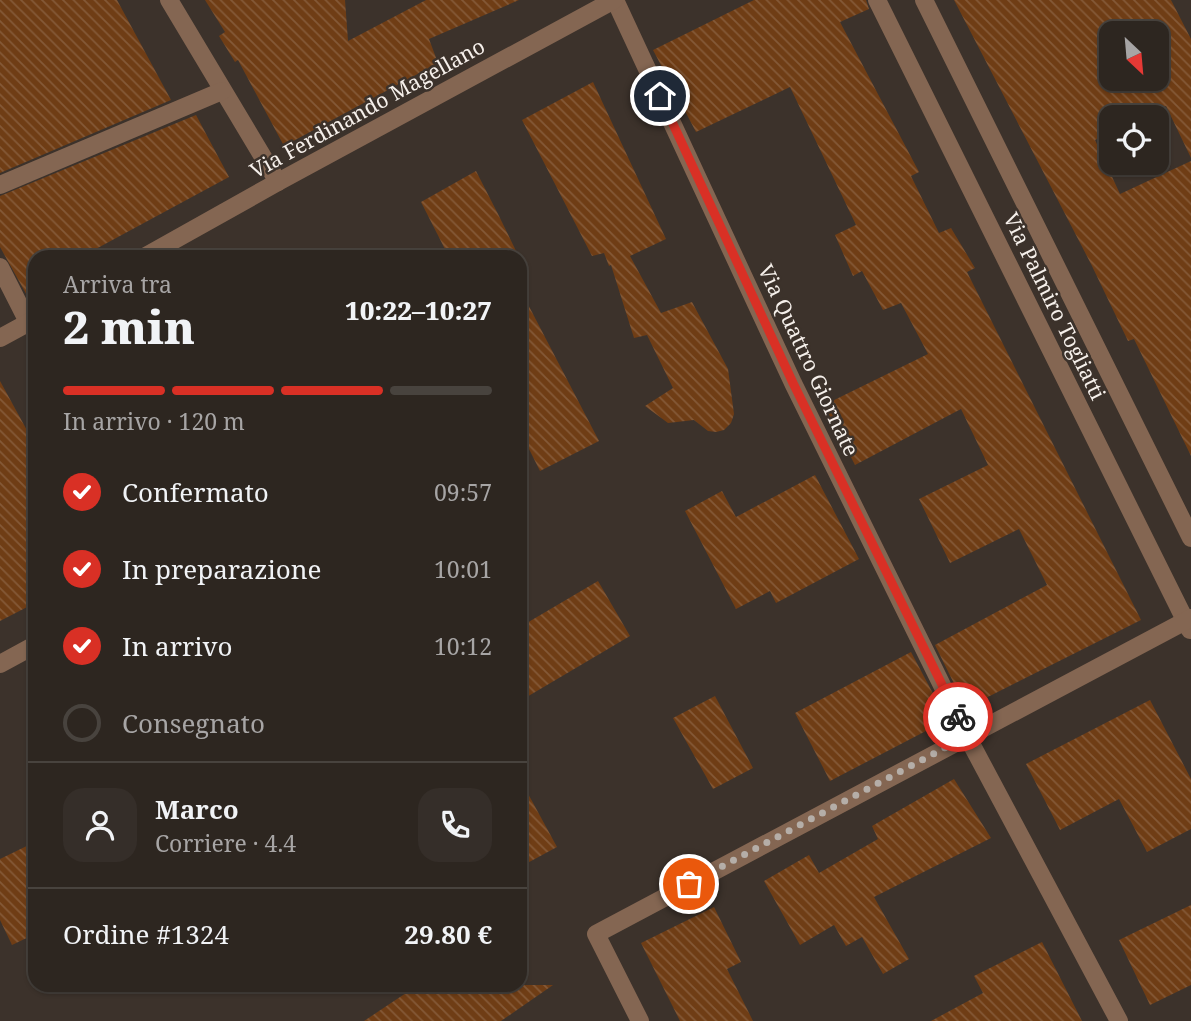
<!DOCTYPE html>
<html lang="it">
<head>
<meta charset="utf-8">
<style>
	:root { --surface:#2d2620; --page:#352e29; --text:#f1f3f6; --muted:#a7a5a5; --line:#48433e; --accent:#d93025 }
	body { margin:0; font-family:"Noto Serif",serif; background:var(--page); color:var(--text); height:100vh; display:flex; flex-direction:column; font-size:26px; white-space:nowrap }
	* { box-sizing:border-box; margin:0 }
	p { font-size:23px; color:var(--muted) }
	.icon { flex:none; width:38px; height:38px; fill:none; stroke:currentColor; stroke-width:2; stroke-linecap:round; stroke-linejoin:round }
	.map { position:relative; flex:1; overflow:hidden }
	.sheet { position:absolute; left:28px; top:250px; width:499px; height:742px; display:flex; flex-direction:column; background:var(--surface); border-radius:21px; box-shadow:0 2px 5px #0004,0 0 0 2px var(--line) }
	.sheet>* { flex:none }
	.needle { width:46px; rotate:154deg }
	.controls { position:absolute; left:1099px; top:21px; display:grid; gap:14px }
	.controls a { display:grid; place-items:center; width:70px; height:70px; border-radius:14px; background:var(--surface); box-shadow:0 2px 5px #0004,0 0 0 2px var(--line); font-size:35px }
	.pin { position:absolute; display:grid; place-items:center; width:60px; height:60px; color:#fff; margin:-30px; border:4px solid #fff; border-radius:50%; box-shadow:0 2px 7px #0007 }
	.courier { position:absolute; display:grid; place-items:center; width:70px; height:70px; margin:-35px; border:5px solid #d93025; border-radius:50%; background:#fff; color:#222; box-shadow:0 2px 9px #0007 }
	.head em { font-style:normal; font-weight:800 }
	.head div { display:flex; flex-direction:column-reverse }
	.head { display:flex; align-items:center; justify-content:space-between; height:119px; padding:0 35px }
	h1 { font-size:46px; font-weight:800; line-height:52px }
	.bar { display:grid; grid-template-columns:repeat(4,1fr); gap:10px 7px; align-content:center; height:84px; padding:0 35px }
	.bar i { height:9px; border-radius:5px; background:var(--line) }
	.bar .active { background:var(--accent) }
	.bar p { grid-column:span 4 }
	.line { display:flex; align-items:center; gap:18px; padding:0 35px; border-top:2px solid var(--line) }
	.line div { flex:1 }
	.round { display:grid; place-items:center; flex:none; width:74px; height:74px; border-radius:21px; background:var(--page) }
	ol { padding:0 35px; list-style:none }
	li { display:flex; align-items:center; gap:21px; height:77px }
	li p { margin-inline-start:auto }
	li .icon { padding:7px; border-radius:50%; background:var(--accent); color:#fff; stroke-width:4 }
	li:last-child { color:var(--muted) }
	li i { width:38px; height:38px; border:4px solid var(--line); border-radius:50% }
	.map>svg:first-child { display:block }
</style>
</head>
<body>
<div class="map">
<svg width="1191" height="1021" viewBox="0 0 1191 1021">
	<defs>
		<pattern id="building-back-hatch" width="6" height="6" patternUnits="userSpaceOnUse" patternTransform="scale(1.75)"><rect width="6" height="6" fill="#6f3d15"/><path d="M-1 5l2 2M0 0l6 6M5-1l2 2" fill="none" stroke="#845937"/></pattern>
	</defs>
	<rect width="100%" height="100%" fill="#3c322b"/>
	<!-- building -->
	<g fill="url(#building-back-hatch)" fill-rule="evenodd">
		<path d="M 0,0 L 117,0 L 171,100 L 0,173 Z"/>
		<path d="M 205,0 L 345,0 L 348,41 L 426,0 L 519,0 L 429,39 L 438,63 L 284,146 L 238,60 L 235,62 L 219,36 L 225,32 Z"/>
		<path d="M 754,0 L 866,0 L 869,9 L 840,22 L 919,172 L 911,176 L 939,233 L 951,228 L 975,268 L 967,272 L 1141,620 L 966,708 L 935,645 L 1047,585 L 1019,529 L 950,563 L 919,499 L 988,465 L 961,409 L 855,465 L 824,405 L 928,354 L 901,303 L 883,310 L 862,271 L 853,276 L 835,235 L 856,225 L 790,87 L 696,132 L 653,50 Z"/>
		<path d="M 954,0 L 1171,0 L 1191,39 L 1191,158 L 1166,106 L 1142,117 L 1111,117 L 1111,132 L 1095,140 L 1120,194 L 1191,161 L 1191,456 L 1134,339 L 1128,341 L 1091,264 ZM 1111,33 L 1157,33 L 1157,79 L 1111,79 Z"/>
		<path d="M 593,82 L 666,239 L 630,256 L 661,313 L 692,302 L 728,369 L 734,414 L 731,423 L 724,430 L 716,432 L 708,431 L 694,420 L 668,423 L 645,406 L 673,388 L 647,335 L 634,338 L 611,265 L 609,266 L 604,253 L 592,256 L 522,120 Z"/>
		<path d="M 196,115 L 229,177 L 81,257 L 35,257 L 34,308 L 0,247 L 0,196 Z"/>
		<path d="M 476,171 L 498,214 L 519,257 L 449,257 L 421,202 Z"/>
		<path d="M 520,289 L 599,441 L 540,471 L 520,431 Z"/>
		<path d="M 0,381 L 35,445 L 35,603 L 0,621 Z"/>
		<path d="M 815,475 L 859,559 L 776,603 L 770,591 L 736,609 L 685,511 L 722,491 L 736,517 Z"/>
		<path d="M 598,581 L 630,636 L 520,701 L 520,627 Z"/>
		<path d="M 911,652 L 947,720 L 830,781 L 795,713 Z"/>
		<path d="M 715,696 L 753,768 L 713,789 L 673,718 Z"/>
		<path d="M 1150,700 L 1191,779 L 1191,829 L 1147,852 L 1119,799 L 1060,830 L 1026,764 Z"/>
		<path d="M 520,779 L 557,847 L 520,867 Z"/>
		<path d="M 954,779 L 991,838 L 874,897 L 909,959 L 883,974 L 862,937 L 846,946 L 834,925 L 800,945 L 764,881 L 809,855 L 819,873 L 878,839 L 872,826 Z"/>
		<path d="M 35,842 L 35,934 L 12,945 L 0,920 L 0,859 Z"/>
		<path d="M 1191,905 L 1191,985 L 1150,1005 L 1119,940 Z"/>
		<path d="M 714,907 L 741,962 L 727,969 L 753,1021 L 680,1021 L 641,943 Z"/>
		<path d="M 1042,942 L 1082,1021 L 931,1021 L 983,993 L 974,976 Z"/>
		<path d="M 418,985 L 553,985 L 501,1021 L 364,1021 Z"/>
	</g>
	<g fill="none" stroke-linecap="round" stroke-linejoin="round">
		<!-- minor -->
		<g stroke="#846652" stroke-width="18">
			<path d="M 169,0 L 278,182"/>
			<path d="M 615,0 L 793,383 L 967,736 L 1119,1021"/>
			<path d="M 877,0 L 1190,630"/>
			<path d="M 924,0 L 1191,538"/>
			<path d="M 0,185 L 222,91"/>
			<path d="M 144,257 L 278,182 L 614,0"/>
			<path d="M 0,267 L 28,322"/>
			<path d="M 0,338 L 35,319"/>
			<path d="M 0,664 L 35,645"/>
			<path d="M 640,1021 L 596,934 L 1191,618"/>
		</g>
	</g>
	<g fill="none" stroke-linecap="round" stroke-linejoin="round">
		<!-- done -->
		<path stroke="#b5aea8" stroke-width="7" stroke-dasharray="0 12.6" d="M 689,884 L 967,736 L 958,717"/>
		<!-- route -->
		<path stroke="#d93025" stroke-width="9" d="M 660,96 L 793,383 L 958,717"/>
	</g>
	<g text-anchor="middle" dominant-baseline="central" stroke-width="5" stroke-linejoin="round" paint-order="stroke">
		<!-- street labels -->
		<g font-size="21" fill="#f6f0eb" stroke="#3c322b">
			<text transform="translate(367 108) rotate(-29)">Via Ferdinando Magellano</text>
			<text transform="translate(1055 306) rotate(64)">Via Palmiro Togliatti</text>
			<text transform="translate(809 360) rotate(65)">Via Quattro Giornate</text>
		</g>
	</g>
</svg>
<div class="controls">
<a><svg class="needle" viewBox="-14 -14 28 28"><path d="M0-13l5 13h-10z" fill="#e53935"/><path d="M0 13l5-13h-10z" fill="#a7a5a5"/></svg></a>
<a><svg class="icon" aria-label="locate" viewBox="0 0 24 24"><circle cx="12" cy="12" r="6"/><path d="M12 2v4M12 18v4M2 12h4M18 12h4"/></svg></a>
</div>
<div class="pin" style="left:689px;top:884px;background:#ea580c"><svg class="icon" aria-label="bag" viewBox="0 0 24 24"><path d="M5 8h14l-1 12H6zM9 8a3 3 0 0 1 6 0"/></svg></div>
<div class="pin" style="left:660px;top:96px;background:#1f2937"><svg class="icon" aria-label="home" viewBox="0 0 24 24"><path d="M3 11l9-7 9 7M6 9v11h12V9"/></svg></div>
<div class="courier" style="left:958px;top:717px"><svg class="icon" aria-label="bike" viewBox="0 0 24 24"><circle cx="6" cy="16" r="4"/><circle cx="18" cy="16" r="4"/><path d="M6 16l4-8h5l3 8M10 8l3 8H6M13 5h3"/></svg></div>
<section class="sheet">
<div class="head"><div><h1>2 min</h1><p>Arriva tra</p></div><em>10:22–10:27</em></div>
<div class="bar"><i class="active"></i><i class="active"></i><i class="active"></i><i></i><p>In arrivo · 120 m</p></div>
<ol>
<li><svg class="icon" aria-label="check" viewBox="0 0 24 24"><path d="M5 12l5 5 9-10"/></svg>Confermato<p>09:57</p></li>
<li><svg class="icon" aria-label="check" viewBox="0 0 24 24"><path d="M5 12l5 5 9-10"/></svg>In preparazione<p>10:01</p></li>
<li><svg class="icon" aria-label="check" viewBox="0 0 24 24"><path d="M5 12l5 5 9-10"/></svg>In arrivo<p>10:12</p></li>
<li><i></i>Consegnato</li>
</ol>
<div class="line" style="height:126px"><a class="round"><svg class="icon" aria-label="person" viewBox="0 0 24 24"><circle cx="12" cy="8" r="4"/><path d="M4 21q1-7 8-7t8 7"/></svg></a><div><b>Marco</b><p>Corriere · 4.4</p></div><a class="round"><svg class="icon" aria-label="phone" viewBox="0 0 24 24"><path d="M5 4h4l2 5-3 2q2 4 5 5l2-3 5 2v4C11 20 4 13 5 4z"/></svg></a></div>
<div class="line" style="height:91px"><div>Ordine #1324</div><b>29.80 €</b></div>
</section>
</div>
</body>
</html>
